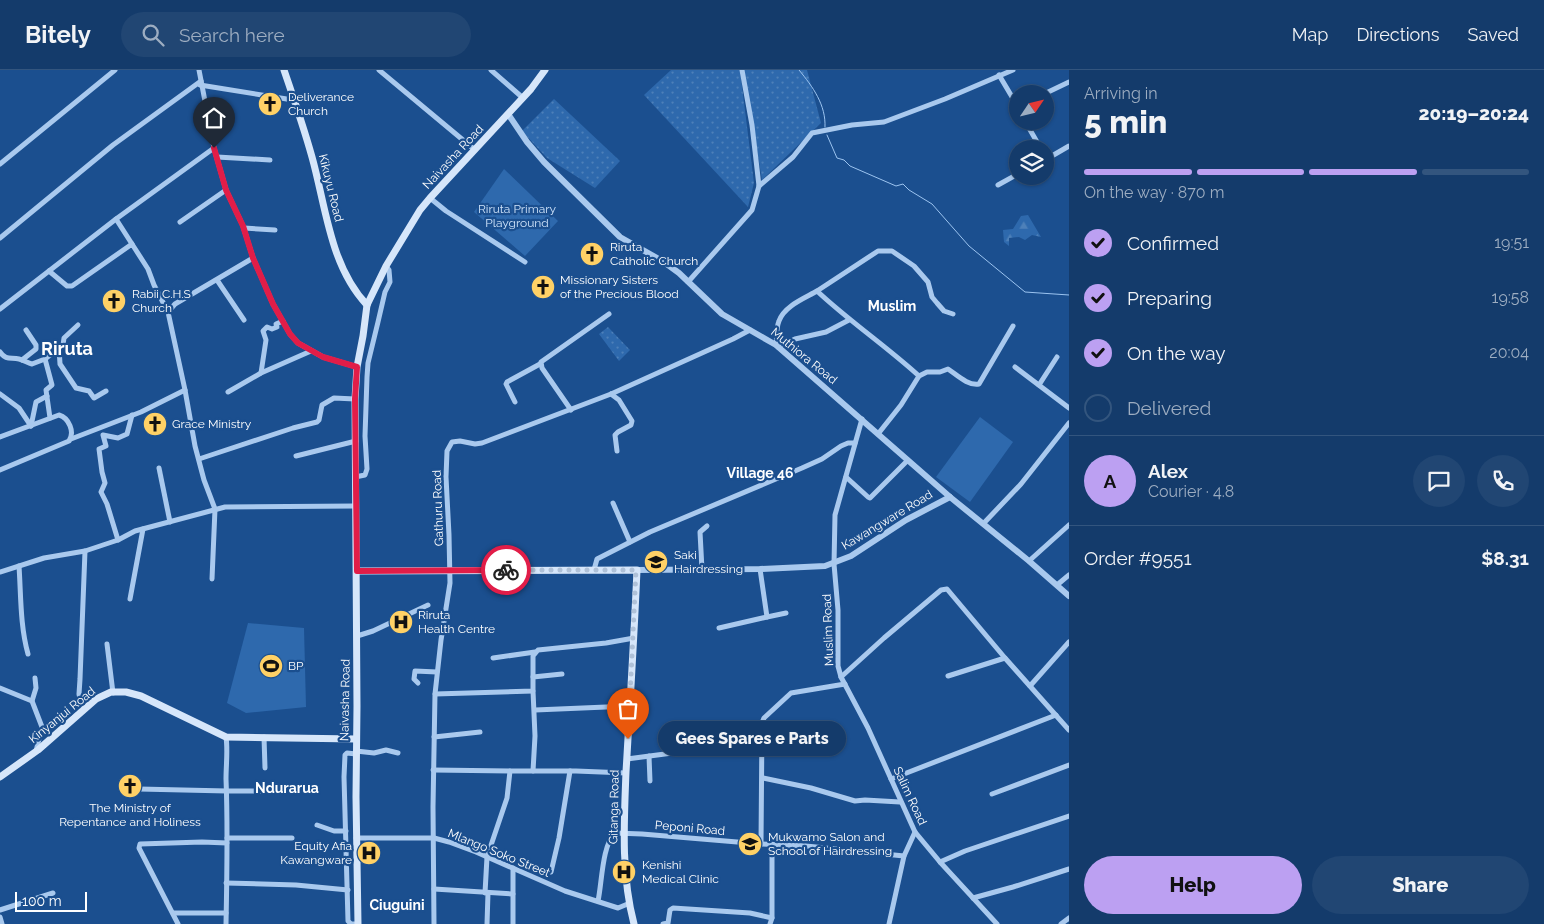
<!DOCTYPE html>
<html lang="en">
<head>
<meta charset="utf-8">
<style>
	:root { --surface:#143b6b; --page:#214673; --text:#f1f3f6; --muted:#9dadc1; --line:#33557e; --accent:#bca0f2 }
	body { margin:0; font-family:Raleway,sans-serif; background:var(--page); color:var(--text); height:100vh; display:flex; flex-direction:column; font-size:19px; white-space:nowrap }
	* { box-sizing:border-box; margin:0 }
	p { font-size:16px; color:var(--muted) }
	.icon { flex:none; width:28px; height:28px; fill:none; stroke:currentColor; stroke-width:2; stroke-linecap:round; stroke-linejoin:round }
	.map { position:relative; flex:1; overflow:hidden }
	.side { display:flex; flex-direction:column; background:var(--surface); width:475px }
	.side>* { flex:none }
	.needle { width:32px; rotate:55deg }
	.controls { position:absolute; left:1009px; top:15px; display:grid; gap:10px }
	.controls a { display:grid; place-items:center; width:45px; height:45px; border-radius:50%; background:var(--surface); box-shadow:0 1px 4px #0004,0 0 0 1px var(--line); font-size:25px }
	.scale { position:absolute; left:15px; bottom:12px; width:72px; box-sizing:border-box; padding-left:5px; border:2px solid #fff; border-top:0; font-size:14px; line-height:18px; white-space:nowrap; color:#fff; -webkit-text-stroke:4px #1b4f8f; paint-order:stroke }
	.pin { position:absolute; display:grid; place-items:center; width:42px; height:42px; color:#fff; margin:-51px -21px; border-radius:50% 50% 50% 0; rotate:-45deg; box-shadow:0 0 5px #0007 }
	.pin .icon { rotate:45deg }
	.courier { position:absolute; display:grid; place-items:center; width:50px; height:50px; margin:-25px; border:4px solid #e11d48; border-radius:50%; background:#fff; color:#222; box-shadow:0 1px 6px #0007 }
	.bubble { position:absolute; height:35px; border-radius:18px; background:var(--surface); box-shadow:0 1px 4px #0004,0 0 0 1px var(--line); font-size:16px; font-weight:800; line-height:35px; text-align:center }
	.head em { font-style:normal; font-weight:800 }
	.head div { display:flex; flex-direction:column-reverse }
	.head { display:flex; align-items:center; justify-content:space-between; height:85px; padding:0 15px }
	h1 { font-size:32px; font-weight:800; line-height:38px }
	.bar { display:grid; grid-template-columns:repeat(4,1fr); gap:8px 5px; align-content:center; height:60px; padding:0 15px }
	.bar i { height:6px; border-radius:4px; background:var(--line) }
	.bar .selected { background:var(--accent) }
	.bar p { grid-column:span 4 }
	.line { display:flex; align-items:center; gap:12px; padding:0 15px; border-top:1px solid var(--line) }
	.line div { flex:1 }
	.round { display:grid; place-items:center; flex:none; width:52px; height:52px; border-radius:26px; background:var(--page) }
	ol { padding:0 15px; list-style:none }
	li { display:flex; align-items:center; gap:15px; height:55px }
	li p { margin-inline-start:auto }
	li .icon { padding:5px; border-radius:50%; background:var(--accent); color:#111; stroke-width:4 }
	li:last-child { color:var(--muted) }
	li i { width:28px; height:28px; border:2px solid var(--line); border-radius:50% }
	.button { display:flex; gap:10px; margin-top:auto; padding:10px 15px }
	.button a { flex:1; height:58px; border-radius:30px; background:var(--accent); color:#111; font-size:20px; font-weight:800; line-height:58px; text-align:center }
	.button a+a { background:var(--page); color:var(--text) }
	header { display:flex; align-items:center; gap:30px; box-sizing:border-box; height:70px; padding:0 25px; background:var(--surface); border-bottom:1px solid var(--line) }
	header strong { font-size:24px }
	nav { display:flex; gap:28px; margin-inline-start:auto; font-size:18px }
	.search { width:350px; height:45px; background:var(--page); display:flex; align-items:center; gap:12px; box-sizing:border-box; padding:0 18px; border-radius:28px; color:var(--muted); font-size:19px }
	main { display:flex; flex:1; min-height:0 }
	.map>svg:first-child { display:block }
</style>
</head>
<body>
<header>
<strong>Bitely</strong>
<div class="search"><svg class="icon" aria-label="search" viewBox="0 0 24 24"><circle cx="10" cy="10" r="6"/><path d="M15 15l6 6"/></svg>Search here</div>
<nav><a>Map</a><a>Directions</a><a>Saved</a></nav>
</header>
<main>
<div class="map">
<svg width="1069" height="854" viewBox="0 0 1069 854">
	<defs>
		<pattern id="grass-dots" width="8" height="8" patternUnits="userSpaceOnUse" patternTransform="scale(1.25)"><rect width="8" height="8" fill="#2e69ad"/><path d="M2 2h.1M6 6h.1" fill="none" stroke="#4d80b9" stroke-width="1.8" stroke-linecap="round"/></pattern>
		<pattern id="forest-firs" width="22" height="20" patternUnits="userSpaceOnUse" patternTransform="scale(1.25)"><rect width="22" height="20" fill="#2e69ad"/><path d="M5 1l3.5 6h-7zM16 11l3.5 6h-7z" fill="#4d80b9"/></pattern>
	</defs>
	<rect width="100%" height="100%" fill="#1b4f8f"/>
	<!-- grass -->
	<g fill="url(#grass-dots)">
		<path d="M 671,0 L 740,0 L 754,113 L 748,137 L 644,25 Z"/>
		<path d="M 744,0 L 807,0 L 821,53 L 762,110 Z"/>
		<path d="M 554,29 L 620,91 L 595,118 L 547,88 L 522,61 Z"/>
		<path d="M 608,257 L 630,280 L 619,291 L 599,264 Z"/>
	</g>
	<!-- forest -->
	<path fill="url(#forest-firs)" d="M 1028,145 L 1041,167 L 1032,165 L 1025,170 L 1019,167 L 1009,168 L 1009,176 L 1004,172 L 1003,160 L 1013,159 L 1021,146 Z"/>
	<!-- park -->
	<g fill="#2e69ad">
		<path d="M 504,99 L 558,151 L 525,186 L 474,142 Z"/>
		<path d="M 980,347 L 1013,372 L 970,432 L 936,407 Z"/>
		<path d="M 248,553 L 304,558 L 306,637 L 246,643 L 227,633 Z"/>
	</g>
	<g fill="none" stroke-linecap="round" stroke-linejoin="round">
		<!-- stream -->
		<g stroke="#9cc4f0" stroke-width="1">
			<path d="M 799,0 C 813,17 826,35 825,57"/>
			<path d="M 827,65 L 837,88 L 844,90 L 850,96 L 896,116 L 903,114 L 909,120 L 932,134 L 969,176 L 1025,222 L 1069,225"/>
		</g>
		<!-- minor -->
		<g stroke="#a9c9ee" stroke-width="5">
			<path d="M 199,0 L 214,78 L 226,120 L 243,156 L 253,188 L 273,234 L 290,264 L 298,273 L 323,287 L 357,297"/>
			<path d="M 379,0 L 475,80"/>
			<path d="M 491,0 L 523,28"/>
			<path d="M 742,0 L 752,55 L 759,116"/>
			<path d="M 999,5 L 1018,37"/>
			<path d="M 200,15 L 293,30"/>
			<path d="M 1044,24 L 1069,12"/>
			<path d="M 1025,51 L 1041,79"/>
			<path d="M 217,87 L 270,90"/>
			<path d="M 1045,90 L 1069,76"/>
			<path d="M 0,94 L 115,0"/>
			<path d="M 998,115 L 1018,104"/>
			<path d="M 430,128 L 446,141 L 525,192"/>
			<path d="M 116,149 L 132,174"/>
			<path d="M 180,152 L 226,120"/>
			<path d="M 244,158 L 275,160"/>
			<path d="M 0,168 L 113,75 L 201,11"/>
			<path d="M 49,201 L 67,216 L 72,216 L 132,174 L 148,199 L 154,215 L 168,242"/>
			<path d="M 217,210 L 244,250"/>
			<path d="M 688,212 L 752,140 L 759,116 L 793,87 L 812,63 L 852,55 L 884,52 L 945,29 L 1013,0"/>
			<path d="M 817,221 L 878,181 L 892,181 L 914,196 L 928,212 L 932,227 L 937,233 L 944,241 L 953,244"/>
			<path d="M 0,239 L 116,149 L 214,78"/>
			<path d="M 776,275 C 777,267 776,258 779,251 C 784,236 805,228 817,221 C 849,251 886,276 919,306"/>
			<path d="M 778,277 L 795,269 L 826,262 L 849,250"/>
			<path d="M 59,278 L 60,294 L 76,318 L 89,321 L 94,328 L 106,321"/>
			<path d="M 0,282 C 6,291 11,287 19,289 C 23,290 28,293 32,294 L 45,289"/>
			<path d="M 22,290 L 36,279 L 36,275 L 26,260"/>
			<path d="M 1015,297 L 1069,338"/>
			<path d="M 261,303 L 266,270 L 263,261 L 267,257 L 272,259 L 277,257 L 276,254 L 283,251"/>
			<path d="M 1039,315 L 1057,287"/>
			<path d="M 228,322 L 261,303 L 311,281"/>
			<path d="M 0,324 L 19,338 L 31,356"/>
			<path d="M 611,324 L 619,330 L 632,351 L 631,355 L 618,362 L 615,365 L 617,381"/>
			<path d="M 515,332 L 506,314 L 507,312 L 540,294"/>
			<path d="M 571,340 L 542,298 L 541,292 L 609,244"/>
			<path d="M 50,348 L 46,320 L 52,315 L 45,289 L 63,275 L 64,268 L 78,255"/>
			<path d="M 862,349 L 835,445 L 834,494 L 838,540 L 838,596 L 841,607 L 868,658 L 915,762 L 940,792 L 997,854"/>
			<path d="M 31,356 L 36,332 L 47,326"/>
			<path d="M 878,364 L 901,335 L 919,306 L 927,302 L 940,302 L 948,299 C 957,305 968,316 979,314 L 1013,256"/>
			<path d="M 0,367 L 59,345 C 69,348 75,362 69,371 L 0,400"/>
			<path d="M 71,369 L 141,342 L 185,320"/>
			<path d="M 296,386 L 356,371"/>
			<path d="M 199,389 L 293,358 L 317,352 L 319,350 L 322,335 L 334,328 L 355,329"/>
			<path d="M 159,398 L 170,452"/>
			<path d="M 355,407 L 365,405 L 367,399 L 365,366 L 367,307 L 368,293 L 378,252 L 385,222 L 390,212 L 389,200 L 386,196"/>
			<path d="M 846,407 L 868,427 L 870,428 L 908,390"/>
			<path d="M 613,433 L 630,472"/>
			<path d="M 983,454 L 1021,414 L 1069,353"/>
			<path d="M 118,470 L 107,434 L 101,422 L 105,413 L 102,402 L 99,379 L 106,376 L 103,365 L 118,368 L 127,364 L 132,345"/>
			<path d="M 1029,491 L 1069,455"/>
			<path d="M 19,496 C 21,525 20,555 28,584"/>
			<path d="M 760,499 L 767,547 L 786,543"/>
			<path d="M 594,500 L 597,489 L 650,462 L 802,398 L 822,389 L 841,376 L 848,373 L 855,373"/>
			<path d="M 702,500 L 700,462 L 707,456"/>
			<path d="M 0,502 L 44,488 L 85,481 L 118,470 L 135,461 L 225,437 L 355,436"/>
			<path d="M 212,509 L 215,439 L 204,410 L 195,376 L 185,320 L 168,242 L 175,234 L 253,188"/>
			<path d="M 1057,515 L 1069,505"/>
			<path d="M 130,529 L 143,459"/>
			<path d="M 719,558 L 767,547"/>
			<path d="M 357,566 L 373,561 L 428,535"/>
			<path d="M 107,574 L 113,623"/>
			<path d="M 493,588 L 535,582"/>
			<path d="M 948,606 L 1005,588"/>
			<path d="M 533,607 L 562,604"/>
			<path d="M 841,607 L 884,568 L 941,520 L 947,519 L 1005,588 L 1069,660"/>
			<path d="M 35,608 L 36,618 L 32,631 L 42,657 L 36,681"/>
			<path d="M 418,613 L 414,609 L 415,601 L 437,602"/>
			<path d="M 1030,616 L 1069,572"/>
			<path d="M 0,618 L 32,631"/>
			<path d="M 435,624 L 533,621 L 533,586 L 538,580 L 606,573 L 634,568"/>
			<path d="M 82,640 L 79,624 L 80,609 L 85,481"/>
			<path d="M 535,640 L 630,636"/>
			<path d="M 264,667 L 265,698"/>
			<path d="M 434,667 L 480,662"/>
			<path d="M 356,681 L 374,683 L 386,680 L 398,683"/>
			<path d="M 356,684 L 347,683 L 345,685 L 344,707 L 348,851 L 351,854 L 358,854"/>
			<path d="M 649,686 L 650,711"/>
			<path d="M 627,689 L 763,671"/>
			<path d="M 433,700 L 510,701"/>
			<path d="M 533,701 L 535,666 L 533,621"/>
			<path d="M 763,708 L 811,718 L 855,731 L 865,730 L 900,732"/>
			<path d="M 891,709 L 1056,645"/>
			<path d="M 139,719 L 227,721 L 282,721"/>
			<path d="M 992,724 L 1069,695"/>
			<path d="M 317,755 L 334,761 L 346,761"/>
			<path d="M 227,768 L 292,768"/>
			<path d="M 356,768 L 434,768 L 449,772 L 476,782 L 565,821 L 618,838 L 630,833"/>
			<path d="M 761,774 L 762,653 L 764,648 L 791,623 L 845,614"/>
			<path d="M 940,792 L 965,781 L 1069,746"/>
			<path d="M 513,798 L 513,854"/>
			<path d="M 551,802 L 559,768 L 570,701"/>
			<path d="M 226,813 L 296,815 L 348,820"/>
			<path d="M 434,819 L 513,824"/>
			<path d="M 485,823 L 487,787 L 507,728 L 510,701 L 576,701 L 626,703"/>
			<path d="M 973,828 L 1013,817 L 1069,799"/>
			<path d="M 598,831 C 602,813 602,775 615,763 L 642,764 L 761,774 L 806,776 L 904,786"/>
			<path d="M 0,840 L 53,823"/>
			<path d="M 173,843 L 226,843"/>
			<path d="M 0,847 L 2,854"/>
			<path d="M 178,854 L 139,778 L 140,774 L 202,772 L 227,773"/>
			<path d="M 226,854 C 227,806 228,757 226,709 C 226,695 228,680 226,667"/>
			<path d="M 434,854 L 433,737 L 435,624 L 441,570 L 450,513 L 449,465 L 446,407 L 447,381 L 452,372 L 460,371 L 475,374 L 482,373 L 611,324 L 733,269 L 750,260"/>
			<path d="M 487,854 L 488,823"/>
			<path d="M 663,854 L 668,853 L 670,840 L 673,838 L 750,843 L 772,848"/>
			<path d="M 770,854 L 772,848 L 772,774"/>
			<path d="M 889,854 L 904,786 L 915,762"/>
			<path d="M 1061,854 L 1069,848"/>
		</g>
		<!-- tertiary -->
		<g stroke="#a9c9ee" stroke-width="6">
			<path d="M 508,44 L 527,72 L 544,92 L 620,167 L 664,192 L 679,203 L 722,244 L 776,275 L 950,427 L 1029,491 L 1069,526"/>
			<path d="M 637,500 L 760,499 L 825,496 L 851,486 L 906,450 L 950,427"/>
		</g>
		<!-- secondary -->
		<g stroke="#d6e6fa" stroke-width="7">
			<path d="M 284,0 C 294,29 304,58 312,87 C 326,137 330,196 367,235"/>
			<path d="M 357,501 L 637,500 C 634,568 630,635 626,702 C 624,753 621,805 634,854"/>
			<path d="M 0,707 L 38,680 L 96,629 L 111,622 L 126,622 L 141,626 L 226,667 L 356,669"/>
			<path d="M 358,854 L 356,727 L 357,636 L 355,329 L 357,297 L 363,266 L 367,235 L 386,196 L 420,140 L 430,128 L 531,19 L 545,0"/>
		</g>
	</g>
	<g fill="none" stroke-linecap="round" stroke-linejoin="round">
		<!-- done -->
		<path stroke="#afc1d8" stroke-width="5" stroke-dasharray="0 9" d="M 506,500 L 636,500 L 628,669"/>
		<!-- route -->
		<path stroke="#e11d48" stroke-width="6" d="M 214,78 L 226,120 L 243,156 L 253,188 L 273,234 L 290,264 L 298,273 L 323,287 L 357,297 L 355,329 L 357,501 L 506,500"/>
	</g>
	<!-- icons -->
	<defs>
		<g id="church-disc" transform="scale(1.25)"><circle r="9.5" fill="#ffd166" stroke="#1b4f8f"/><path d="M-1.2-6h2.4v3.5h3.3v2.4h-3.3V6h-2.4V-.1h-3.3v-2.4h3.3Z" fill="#111"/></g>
		<g id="university-disc" transform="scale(1.25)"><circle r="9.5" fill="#ffd166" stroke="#1b4f8f"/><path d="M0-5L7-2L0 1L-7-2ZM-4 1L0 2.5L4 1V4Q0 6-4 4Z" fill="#111"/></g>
		<g id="hospital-disc" transform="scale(1.25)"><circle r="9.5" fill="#ffd166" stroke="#1b4f8f"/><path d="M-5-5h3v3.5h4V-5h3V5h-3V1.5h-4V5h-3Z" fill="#111"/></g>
		<g id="stadium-disc" transform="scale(1.25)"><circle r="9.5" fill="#ffd166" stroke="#1b4f8f"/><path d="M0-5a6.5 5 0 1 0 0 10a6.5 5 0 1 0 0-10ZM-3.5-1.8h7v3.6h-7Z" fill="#111"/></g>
	</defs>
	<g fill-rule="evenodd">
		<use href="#church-disc" x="270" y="34"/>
		<use href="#church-disc" x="592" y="184"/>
		<use href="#church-disc" x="543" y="217"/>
		<use href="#church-disc" x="114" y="231"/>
		<use href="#church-disc" x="155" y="354"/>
		<use href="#university-disc" x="656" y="492"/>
		<use href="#hospital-disc" x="401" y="552"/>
		<use href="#stadium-disc" x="271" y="596"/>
		<use href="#church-disc" x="130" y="716"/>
		<use href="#university-disc" x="750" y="774"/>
		<use href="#hospital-disc" x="369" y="783"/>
		<use href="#hospital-disc" x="624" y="802"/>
	</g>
	<g text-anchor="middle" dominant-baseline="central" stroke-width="4.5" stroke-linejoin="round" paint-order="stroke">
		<!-- poi labels -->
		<g font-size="12" fill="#fff" stroke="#1b4f8f" text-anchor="start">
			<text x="288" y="27">Deliverance<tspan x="288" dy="14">Church</tspan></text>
			<text x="610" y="177">Riruta<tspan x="610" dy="14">Catholic Church</tspan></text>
			<text x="560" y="210">Missionary Sisters<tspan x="560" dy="14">of the Precious Blood</tspan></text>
			<text x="132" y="224">Rabii C.H.S<tspan x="132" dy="14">Church</tspan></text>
			<text x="172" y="354">Grace Ministry</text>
			<text x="674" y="485">Saki<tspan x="674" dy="14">Hairdressing</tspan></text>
			<text x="418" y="545">Riruta<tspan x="418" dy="14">Health Centre</tspan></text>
			<text x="288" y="596">BP</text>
			<text x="130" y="738" text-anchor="middle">The Ministry of<tspan x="130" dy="14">Repentance and Holiness</tspan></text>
			<text x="768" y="767">Mukwamo Salon and<tspan x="768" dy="14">School of Hairdressing</tspan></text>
			<text x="352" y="776" text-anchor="end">Equity Afia<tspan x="352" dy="14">Kawangware</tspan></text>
			<text x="642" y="795">Kenishi<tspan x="642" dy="14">Medical Clinic</tspan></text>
		</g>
		<!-- street labels -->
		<g font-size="12" fill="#fff" stroke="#1b4f8f">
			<text transform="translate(453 87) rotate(-47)">Naivasha Road</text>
			<text transform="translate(331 118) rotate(76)">Kikuyu Road</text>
			<text transform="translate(804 286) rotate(39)">Muthiora Road</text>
			<text transform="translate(438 438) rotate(-92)">Gathuru Road</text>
			<text transform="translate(887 450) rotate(-31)">Kawangware Road</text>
			<text transform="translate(828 560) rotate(-92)">Muslim Road</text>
			<text transform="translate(345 630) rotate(-89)">Naivasha Road</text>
			<text transform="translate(62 645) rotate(-39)">Kinyanjui Road</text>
			<text transform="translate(910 726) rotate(65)">Salim Road</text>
			<text transform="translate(614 737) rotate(-89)">Gitanga Road</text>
			<text transform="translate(690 758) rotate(5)">Peponi Road</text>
			<text transform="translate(499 783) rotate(22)">Mlango Soko Street</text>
		</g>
		<!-- park labels -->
		<g font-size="12" fill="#cfe3fa" stroke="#1b4f8f">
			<text x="517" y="139">Riruta Primary<tspan x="517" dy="14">Playground</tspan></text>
		</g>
		<!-- neighbourhood labels -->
		<g font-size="14" font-weight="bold" fill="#fff" stroke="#1b4f8f">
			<text x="892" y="236">Muslim</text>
			<text x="760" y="403">Village 46</text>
			<text x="287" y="718">Ndurarua</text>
			<text x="397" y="835">Ciuguini</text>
		</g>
		<!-- district labels -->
		<g font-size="18" font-weight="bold" fill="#fff" stroke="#1b4f8f">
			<text x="67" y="278">Riruta</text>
		</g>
	</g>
</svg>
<div class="controls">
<a><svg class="needle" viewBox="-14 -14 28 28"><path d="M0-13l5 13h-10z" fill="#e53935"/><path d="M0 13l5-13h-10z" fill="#9dadc1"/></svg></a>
<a><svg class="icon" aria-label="layers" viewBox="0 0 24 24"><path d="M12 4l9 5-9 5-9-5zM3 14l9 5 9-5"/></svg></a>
</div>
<div class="scale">100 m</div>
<div class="pin" style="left:628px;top:669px;background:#ea580c"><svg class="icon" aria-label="bag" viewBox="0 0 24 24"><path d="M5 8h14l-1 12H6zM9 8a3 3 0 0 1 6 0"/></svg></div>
<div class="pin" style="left:214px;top:78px;background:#1f2937"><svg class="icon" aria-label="home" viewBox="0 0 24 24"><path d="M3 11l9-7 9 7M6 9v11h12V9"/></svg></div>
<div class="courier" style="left:506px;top:500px"><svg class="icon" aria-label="bike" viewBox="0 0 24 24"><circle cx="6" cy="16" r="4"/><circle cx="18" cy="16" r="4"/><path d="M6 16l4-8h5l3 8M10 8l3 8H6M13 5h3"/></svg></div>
<div class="bubble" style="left:658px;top:651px;width:188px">Gees Spares e Parts</div>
</div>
<section class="side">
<div class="head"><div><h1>5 min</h1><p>Arriving in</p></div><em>20:19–20:24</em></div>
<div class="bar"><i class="selected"></i><i class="selected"></i><i class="selected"></i><i></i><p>On the way · 870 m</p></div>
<ol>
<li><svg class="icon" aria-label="check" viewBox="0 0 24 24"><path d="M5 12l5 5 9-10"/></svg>Confirmed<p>19:51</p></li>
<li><svg class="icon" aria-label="check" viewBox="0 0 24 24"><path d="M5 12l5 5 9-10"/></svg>Preparing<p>19:58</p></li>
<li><svg class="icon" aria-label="check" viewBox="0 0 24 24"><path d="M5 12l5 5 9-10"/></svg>On the way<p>20:04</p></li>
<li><i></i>Delivered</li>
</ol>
<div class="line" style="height:90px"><b class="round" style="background:var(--accent);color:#111">A</b><div><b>Alex</b><p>Courier · 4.8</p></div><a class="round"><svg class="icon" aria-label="chat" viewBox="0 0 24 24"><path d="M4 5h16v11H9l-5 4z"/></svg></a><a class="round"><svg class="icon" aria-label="phone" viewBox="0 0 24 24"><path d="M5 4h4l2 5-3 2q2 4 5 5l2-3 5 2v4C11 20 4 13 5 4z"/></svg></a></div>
<div class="line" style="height:65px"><div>Order #9551</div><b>$8.31</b></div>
<div class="button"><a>Help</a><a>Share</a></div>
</section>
</main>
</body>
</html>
